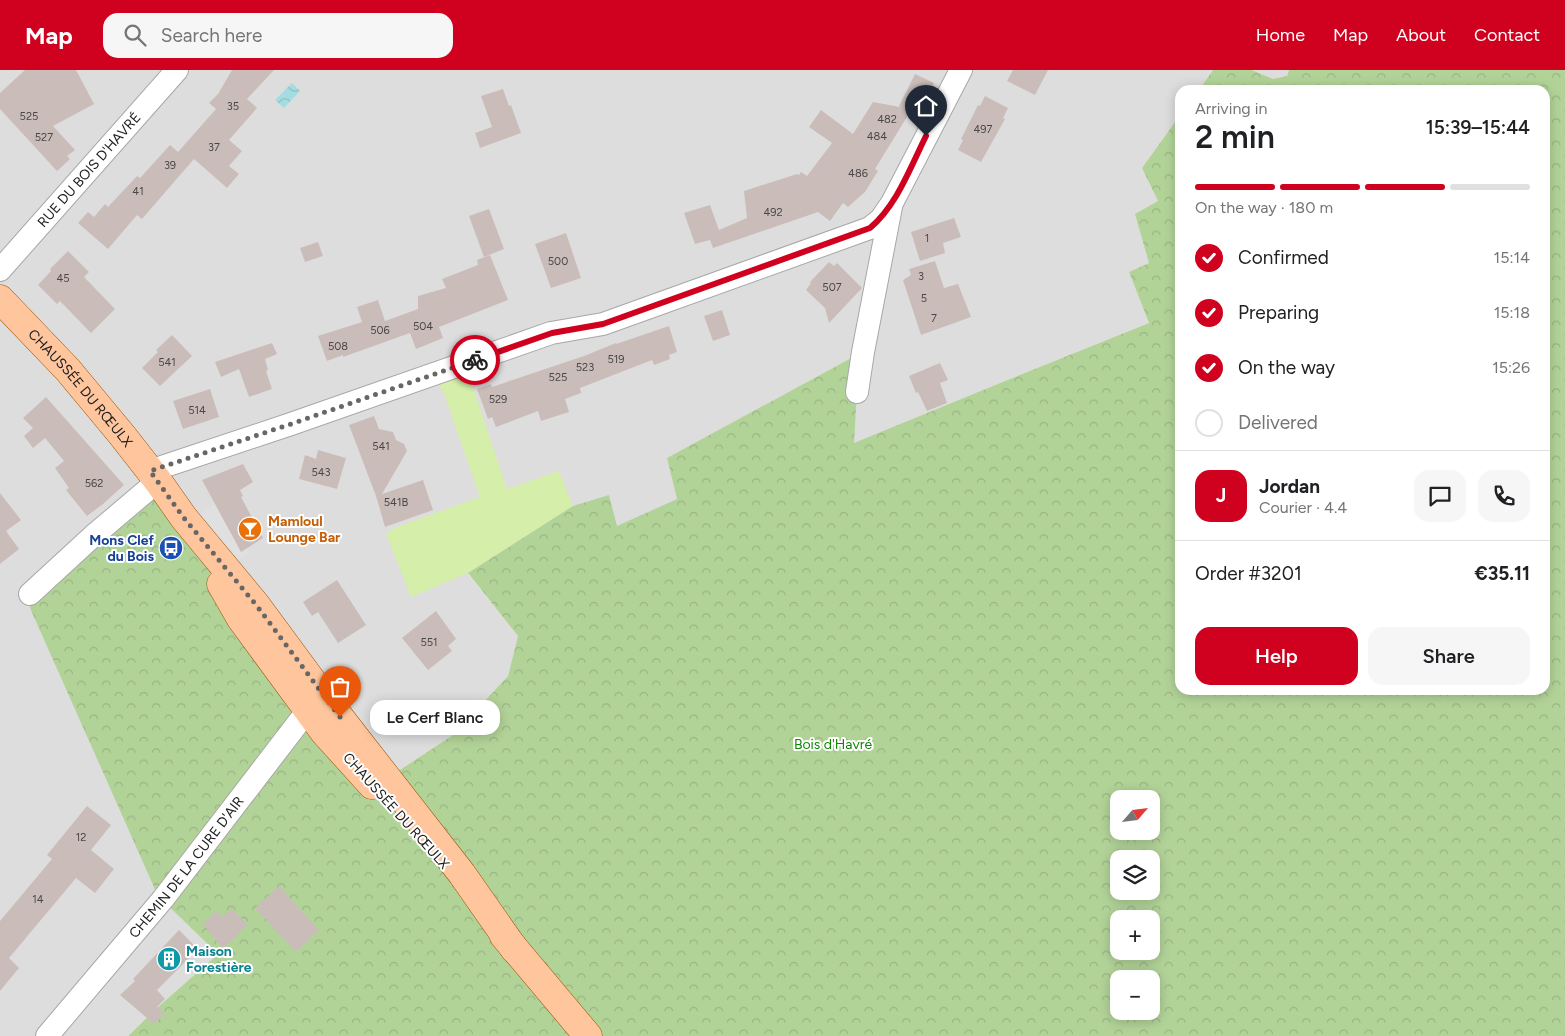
<!DOCTYPE html>
<html lang="en">
<head>
<meta charset="utf-8">
<style>
	:root { --surface:#fff; --page:#f6f6f6; --text:#202124; --muted:#757577; --line:#e0e0e0; --accent:#d0001f }
	body { margin:0; font-family:Figtree,sans-serif; background:var(--page); color:var(--text); height:100vh; display:flex; flex-direction:column; font-size:19px; white-space:nowrap }
	* { box-sizing:border-box; margin:0 }
	p { font-size:16px; color:var(--muted) }
	.icon { flex:none; width:28px; height:28px; fill:none; stroke:currentColor; stroke-width:2; stroke-linecap:round; stroke-linejoin:round }
	.map { position:relative; flex:1; overflow:hidden }
	.panel { position:absolute; left:1175px; top:15px; width:375px; height:610px; display:flex; flex-direction:column; background:var(--surface); border-radius:15px; box-shadow:0 2px 12px #0003 }
	.panel>* { flex:none }
	.needle { width:32px; rotate:62deg }
	.controls { position:absolute; left:1110px; top:720px; display:grid; gap:10px }
	.controls a { display:grid; place-items:center; width:50px; height:50px; border-radius:10px; background:var(--surface); box-shadow:0 2px 12px #0003; font-size:25px }
	.pin { position:absolute; display:grid; place-items:center; width:42px; height:42px; color:#fff; margin:-51px -21px; border-radius:50% 50% 50% 0; rotate:-45deg; box-shadow:0 0 5px #0007 }
	.pin .icon { rotate:45deg }
	.courier { position:absolute; display:grid; place-items:center; width:50px; height:50px; margin:-25px; border:4px solid #d0001f; border-radius:50%; background:#fff; color:#222; box-shadow:0 1px 6px #0007 }
	.bubble { position:absolute; height:35px; border-radius:15px; background:var(--surface); box-shadow:0 2px 12px #0003; font-size:16px; font-weight:600; line-height:35px; text-align:center }
	.overview em { font-style:normal; font-weight:600 }
	.overview div { display:flex; flex-direction:column-reverse }
	.overview { display:flex; align-items:center; justify-content:space-between; height:85px; padding:0 20px }
	h1 { font-size:32px; font-weight:600; line-height:38px }
	.bar { display:grid; grid-template-columns:repeat(4,1fr); gap:8px 5px; align-content:center; height:60px; padding:0 20px }
	.bar i { height:6px; border-radius:4px; background:var(--line) }
	.bar .current { background:var(--accent) }
	.bar p { grid-column:span 4 }
	.line { display:flex; align-items:center; gap:12px; padding:0 20px; border-top:1px solid var(--line) }
	.line div { flex:1 }
	.round { display:grid; place-items:center; flex:none; width:52px; height:52px; border-radius:15px; background:var(--page) }
	ol { padding:0 20px; list-style:none }
	li { display:flex; align-items:center; gap:15px; height:55px }
	li p { margin-inline-start:auto }
	li .icon { padding:5px; border-radius:50%; background:var(--accent); color:#fff; stroke-width:4 }
	li:last-child { color:var(--muted) }
	li i { width:28px; height:28px; border:2px solid var(--line); border-radius:50% }
	.cta { display:flex; gap:10px; margin-top:auto; padding:10px 20px }
	.cta a { flex:1; height:58px; border-radius:15px; background:var(--accent); color:#fff; font-size:20px; font-weight:600; line-height:58px; text-align:center }
	.cta a+a { background:var(--page); color:var(--text) }
	header { display:flex; align-items:center; gap:30px; box-sizing:border-box; height:70px; padding:0 25px; background:var(--accent); color:#fff }
	header strong { font-size:24px }
	nav { display:flex; gap:28px; margin-inline-start:auto; font-size:18px }
	.search { width:350px; height:45px; background:var(--page); display:flex; align-items:center; gap:12px; box-sizing:border-box; padding:0 18px; border-radius:15px; color:var(--muted); font-size:19px }
	.map>svg:first-child { display:block }
</style>
</head>
<body>
<header>
<strong>Map</strong>
<div class="search"><svg class="icon" aria-label="search" viewBox="0 0 24 24"><circle cx="10" cy="10" r="6"/><path d="M15 15l6 6"/></svg>Search here</div>
<nav><a>Home</a><a>Map</a><a>About</a><a>Contact</a></nav>
</header>
<div class="map">
<svg width="1565" height="966" viewBox="0 0 1565 966">
	<defs>
		<pattern id="forest-crowns" width="20" height="18" patternUnits="userSpaceOnUse" patternTransform="scale(1.25)"><rect width="20" height="18" fill="#b2d398"/><path d="M2 6a3 3 0 1 1 6 0M12 15a3 3 0 1 1 6 0" fill="none" stroke="#99b583"/></pattern>
		<pattern id="water-waves" width="16" height="10" patternUnits="userSpaceOnUse" patternTransform="scale(1.25)"><rect width="16" height="10" fill="#a4dde1"/><path d="M0 5q4-4 8 0t8 0" fill="none" stroke="#8dbdc1"/></pattern>
	</defs>
	<rect width="100%" height="100%" fill="#f1ece6"/>
	<!-- residential -->
	<g fill="#dedddd">
		<path d="M 0,0 L 1213,0 L 1199,20 L 1180,20 L 1180,45 L 1142,98 L 1158,131 L 1149,193 L 1129,202 L 1149,253 L 1005,311 L 853,374 L 857,322 L 862,282 L 668,388 L 677,429 L 617,457 L 468,504 L 518,566 L 508,606 L 453,665 L 374,717 L 158,826 L 218,884 L 158,937 L 128,966 L 62,966 L 54,958 L 47,966 L 0,966 Z"/>
		<path d="M 1252,0 L 1289,0 L 1287,6 L 1273,9 Z"/>
	</g>
	<!-- grass -->
	<path fill="#d5eea9" d="M 465,294 L 507,419 L 559,401 L 573,436 L 468,503 L 411,527 L 386,464 L 394,458 L 480,427 L 444,324 L 434,304 Z"/>
	<!-- forest -->
	<path fill="url(#forest-crowns)" fill-rule="evenodd" d="M 1213,0 L 1252,0 L 1273,9 L 1287,6 L 1289,0 L 1565,0 L 1565,966 L 128,966 L 158,937 L 218,884 L 158,826 L 30,538 L 30,524 L 158,411 L 374,717 L 453,665 L 508,606 L 518,566 L 468,503 L 573,436 L 609,425 L 617,456 L 677,429 L 667,388 L 853,287 L 857,322 L 854,373 L 1005,311 L 1149,253 L 1129,202 L 1149,193 L 1135,144 L 1158,131 L 1142,98 L 1180,45 L 1180,620 L 1545,620 L 1545,20 L 1199,20 ZM 1119,729 L 1151,729 L 1151,761 L 1119,761 ZM 1119,789 L 1151,789 L 1151,821 L 1119,821 ZM 1119,849 L 1151,849 L 1151,881 L 1119,881 ZM 1119,909 L 1151,909 L 1151,941 L 1119,941 Z"/>
	<!-- parking -->
	<path fill="#e0e0e0" d="M 222,429 L 249,482 L 226,499 L 188,453 Z"/>
	<!-- water -->
	<path fill="url(#water-waves)" d="M 292,13 L 300,21 L 284,38 L 275,30 Z"/>
	<!-- building -->
	<g fill="#cabdb9">
		<path d="M 25,0 L 76,0 L 94,34 L 53,56 L 75,80 L 67,86 L 70,89 L 57,101 L 0,39 L 0,23 Z"/>
		<path d="M 232,0 L 274,0 L 247,29 L 257,38 L 229,70 L 242,81 L 229,96 L 239,104 L 227,118 L 194,89 L 142,149 L 137,145 L 108,179 L 78,153 L 88,142 L 94,147 L 105,134 L 108,137 L 137,106 L 140,108 L 170,75 L 178,82 L 216,39 L 209,33 L 218,24 Z"/>
		<path d="M 1013,0 L 1048,0 L 1035,25 L 1007,11 Z"/>
		<path d="M 915,4 L 934,13 L 927,28 L 931,30 L 922,47 L 910,42 L 875,99 L 878,101 L 865,122 L 848,137 L 843,133 L 830,151 L 818,142 L 713,178 L 710,170 L 695,174 L 684,143 L 710,135 L 719,160 L 747,148 L 744,121 L 797,104 L 799,105 L 801,102 L 807,106 L 832,73 L 809,57 L 821,40 L 853,64 L 873,32 L 900,37 L 899,36 Z"/>
		<path d="M 503,19 L 509,36 L 511,35 L 521,63 L 480,78 L 475,63 L 492,57 L 481,26 Z"/>
		<path d="M 985,26 L 1008,38 L 1003,48 L 1005,49 L 981,92 L 958,80 L 963,70 L 961,69 L 978,35 L 980,36 Z"/>
		<path d="M 489,139 L 504,179 L 484,187 L 469,146 Z"/>
		<path d="M 954,148 L 961,167 L 943,173 L 945,183 L 920,191 L 911,162 Z"/>
		<path d="M 566,163 L 581,208 L 551,218 L 535,174 Z"/>
		<path d="M 318,172 L 323,186 L 305,192 L 300,178 Z"/>
		<path d="M 68,181 L 89,202 L 84,207 L 115,239 L 91,263 L 60,231 L 57,234 L 38,215 L 51,201 L 50,199 Z"/>
		<path d="M 490,185 L 508,230 L 439,257 L 443,268 L 416,279 L 410,263 L 343,287 L 343,285 L 327,291 L 318,266 L 362,252 L 357,237 L 378,230 L 385,251 L 418,239 L 418,226 L 446,218 L 442,209 L 478,195 L 477,190 Z"/>
		<path d="M 935,191 L 944,218 L 958,214 L 971,247 L 921,265 L 903,210 L 911,205 L 909,199 Z"/>
		<path d="M 829,192 L 834,196 L 837,193 L 862,218 L 829,253 L 825,238 L 806,220 L 811,213 L 810,212 Z"/>
		<path d="M 722,240 L 730,265 L 713,271 L 704,246 Z"/>
		<path d="M 669,256 L 677,282 L 669,285 L 670,289 L 654,295 L 652,290 L 580,318 L 581,323 L 565,329 L 569,342 L 541,351 L 538,341 L 496,357 L 492,347 L 488,349 L 477,319 L 491,314 L 492,317 L 584,286 L 616,273 L 616,274 Z"/>
		<path d="M 172,265 L 192,286 L 160,316 L 142,298 L 158,282 L 156,280 Z"/>
		<path d="M 272,273 L 277,284 L 265,289 L 268,300 L 266,301 L 272,319 L 249,327 L 239,299 L 221,307 L 215,292 Z"/>
		<path d="M 940,293 L 948,310 L 940,313 L 947,333 L 927,341 L 918,322 L 916,323 L 909,306 Z"/>
		<path d="M 210,319 L 219,347 L 183,359 L 173,331 Z"/>
		<path d="M 46,327 L 124,415 L 103,434 L 87,446 L 66,420 L 69,418 L 55,398 L 64,391 L 45,368 L 33,378 L 24,366 L 33,358 L 23,348 Z"/>
		<path d="M 374,346 L 379,359 L 393,362 L 396,370 L 404,374 L 407,381 L 382,424 L 423,410 L 433,440 L 385,457 L 376,426 L 349,355 Z"/>
		<path d="M 318,380 L 346,388 L 337,419 L 299,409 L 305,385 L 316,389 Z"/>
		<path d="M 243,394 L 253,412 L 240,420 L 243,426 L 241,427 L 263,468 L 241,482 L 202,410 Z"/>
		<path d="M 0,423 L 21,450 L 6,461 L 19,479 L 0,494 Z"/>
		<path d="M 337,510 L 366,555 L 338,573 L 318,542 L 312,546 L 303,532 Z"/>
		<path d="M 436,541 L 456,569 L 448,576 L 452,581 L 428,600 L 402,568 Z"/>
		<path d="M 87,736 L 111,755 L 91,780 L 114,799 L 95,823 L 76,808 L 9,888 L 19,898 L 0,921 L 0,851 L 52,789 L 47,785 Z"/>
		<path d="M 279,816 L 319,860 L 296,882 L 255,838 Z"/>
		<path d="M 231,839 L 248,854 L 223,879 L 203,854 L 216,841 L 222,847 Z"/>
		<path d="M 179,860 L 198,879 L 157,920 L 165,929 L 157,937 L 165,943 L 154,954 L 120,925 L 135,911 L 133,909 Z"/>
	</g>
	<g fill="none" stroke-linecap="round" stroke-linejoin="round">
		<!-- minor casing -->
		<g stroke="#a7a7a7" stroke-width="24">
			<g id="minor">
				<path id="s1" d="M 0,200 L 177,0"/>
				<path d="M 857,322 L 863,282 L 891,137"/>
				<path d="M 150,401 L 291,354 L 551,263 L 603,254 L 870,158 L 881,149 L 892,133 L 961,0"/>
				<path d="M 30,524 L 93,466 L 158,411"/>
				<path id="s2" d="M 47,966 L 163,829 L 308,640 L 321,630"/>
			</g>
		</g>
		<!-- major casing -->
		<g stroke="#9c5100" stroke-width="29">
			<g id="major">
				<path id="s3" d="M 0,229 L 68,300 L 122,365 L 158,411 L 184,448 L 257,536 L 324,627 L 462,804 L 515,880"/>
				<path d="M 221,514 L 241,549 L 324,662 L 372,715"/>
				<path d="M 504,866 L 588,966"/>
			</g>
		</g>
		<!-- minor -->
		<use href="#minor" stroke="#fff" stroke-width="22"/>
		<!-- major -->
		<use href="#major" stroke="#ffc69d" stroke-width="28"/>
	</g>
	<g fill="none" stroke-linecap="round" stroke-linejoin="round">
		<!-- done -->
		<path stroke="#696765" stroke-width="5" stroke-dasharray="0 9" d="M 340,647 L 257,536 L 184,448 L 150,401 L 291,354 L 475,290"/>
		<!-- route -->
		<path stroke="#d0001f" stroke-width="6" d="M 475,290 L 552,263 L 603,254 L 870,158 C 897,135 910,98 926,66"/>
	</g>
	<!-- icons -->
	<defs>
		<g id="bar-disc" transform="scale(1.25)"><circle r="9.5" fill="#e8710a" stroke="#fff"/><path d="M-6-5H6L.8 .8V4.5H3.5V6h-7V4.5H-.8V.8Z" fill="#fff"/></g>
		<g id="bus-disc" transform="scale(1.25)"><circle r="9.5" fill="#1a4fb4" stroke="#fff"/><path d="M-5-6H5V4H4V6H2V4H-2V6H-4V4H-5ZM-3.5-4V0h7V-4ZM-3.5 1.2v1.5H-2V1.2ZM2 1.2v1.5H3.5V1.2Z" fill="#fff"/></g>
		<g id="building-disc" transform="scale(1.25)"><circle r="9.5" fill="#0f9aa8" stroke="#fff"/><path d="M-4-6H4V6H1V3H-1V6H-4ZM-2.5-4.3h1.7v1.8h-1.7ZM.8-4.3h1.7v1.8H.8ZM-2.5-1h1.7V.8h-1.7ZM.8-1h1.7V.8H.8Z" fill="#fff"/></g>
	</defs>
	<g fill-rule="evenodd">
		<use href="#bar-disc" x="250" y="459"/>
		<use href="#bus-disc" x="171" y="478"/>
		<use href="#building-disc" x="169" y="889"/>
	</g>
	<g text-anchor="middle" dominant-baseline="central" stroke-width="4" stroke-linejoin="round" paint-order="stroke">
		<!-- number labels -->
		<g font-size="11" fill="#4a4746">
			<text x="233" y="36">35</text>
			<text x="29" y="46">525</text>
			<text x="887" y="49">482</text>
			<text x="983" y="59">497</text>
			<text x="877" y="66">484</text>
			<text x="44" y="67">527</text>
			<text x="214" y="77">37</text>
			<text x="170" y="95">39</text>
			<text x="858" y="103">486</text>
			<text x="138" y="121">41</text>
			<text x="773" y="142">492</text>
			<text x="927" y="168">1</text>
			<text x="558" y="191">500</text>
			<text x="921" y="206">3</text>
			<text x="63" y="208">45</text>
			<text x="832" y="217">507</text>
			<text x="924" y="228">5</text>
			<text x="934" y="248">7</text>
			<text x="423" y="256">504</text>
			<text x="380" y="260">506</text>
			<text x="338" y="276">508</text>
			<text x="616" y="289">519</text>
			<text x="167" y="292">541</text>
			<text x="585" y="297">523</text>
			<text x="558" y="307">525</text>
			<text x="498" y="329">529</text>
			<text x="197" y="340">514</text>
			<text x="381" y="376">541</text>
			<text x="321" y="402">543</text>
			<text x="94" y="413">562</text>
			<text x="396" y="432">541B</text>
			<text x="429" y="572">551</text>
			<text x="81" y="767">12</text>
			<text x="38" y="829">14</text>
		</g>
		<!-- street labels -->
		<g font-size="14" fill="#202020" stroke="#fff">
			<text stroke="none"><textPath href="#s1" startOffset="134">RUE DU BOIS D'HAVRÉ</textPath></text>
			<text stroke="none"><textPath href="#s3" startOffset="120">CHAUSSÉE DU RŒULX</textPath></text>
			<text transform="translate(396 741) rotate(48)">CHAUSSÉE DU RŒULX</text>
			<text stroke="none"><textPath href="#s2" startOffset="219">CHEMIN DE LA CURE D'AIR</textPath></text>
		</g>
		<!-- food labels -->
		<g font-size="14" font-weight="bold" fill="#c56008" stroke="#fff" text-anchor="start">
			<text x="268" y="451">Mamloul<tspan x="268" dy="16">Lounge Bar</tspan></text>
		</g>
		<!-- transit labels -->
		<g font-size="14" font-weight="bold" fill="#164399" stroke="#fff" text-anchor="end">
			<text x="154" y="470">Mons Clef<tspan x="154" dy="16">du Bois</tspan></text>
		</g>
		<!-- park labels -->
		<g font-size="14" fill="#0d8804" stroke="#fff">
			<text x="833" y="674">Bois d'Havré</text>
		</g>
		<!-- culture labels -->
		<g font-size="14" font-weight="bold" fill="#0d838f" stroke="#fff" text-anchor="start">
			<text x="186" y="881">Maison<tspan x="186" dy="16">Forestière</tspan></text>
		</g>
	</g>
</svg>
<div class="controls">
<a><svg class="needle" viewBox="-14 -14 28 28"><path d="M0-13l5 13h-10z" fill="#e53935"/><path d="M0 13l5-13h-10z" fill="#757577"/></svg></a>
<a><svg class="icon" aria-label="layers" viewBox="0 0 24 24"><path d="M12 4l9 5-9 5-9-5zM3 14l9 5 9-5"/></svg></a>
<a>+</a>
<a>−</a>
</div>
<div class="pin" style="left:340px;top:647px;background:#ea580c"><svg class="icon" aria-label="bag" viewBox="0 0 24 24"><path d="M5 8h14l-1 12H6zM9 8a3 3 0 0 1 6 0"/></svg></div>
<div class="pin" style="left:926px;top:66px;background:#1f2937"><svg class="icon" aria-label="home" viewBox="0 0 24 24"><path d="M3 11l9-7 9 7M6 9v11h12V9"/></svg></div>
<div class="courier" style="left:475px;top:290px"><svg class="icon" aria-label="bike" viewBox="0 0 24 24"><circle cx="6" cy="16" r="4"/><circle cx="18" cy="16" r="4"/><path d="M6 16l4-8h5l3 8M10 8l3 8H6M13 5h3"/></svg></div>
<div class="bubble" style="left:370px;top:630px;width:130px">Le Cerf Blanc</div>
<section class="panel">
<div class="overview"><div><h1>2 min</h1><p>Arriving in</p></div><em>15:39–15:44</em></div>
<div class="bar"><i class="current"></i><i class="current"></i><i class="current"></i><i></i><p>On the way · 180 m</p></div>
<ol>
<li><svg class="icon" aria-label="check" viewBox="0 0 24 24"><path d="M5 12l5 5 9-10"/></svg>Confirmed<p>15:14</p></li>
<li><svg class="icon" aria-label="check" viewBox="0 0 24 24"><path d="M5 12l5 5 9-10"/></svg>Preparing<p>15:18</p></li>
<li><svg class="icon" aria-label="check" viewBox="0 0 24 24"><path d="M5 12l5 5 9-10"/></svg>On the way<p>15:26</p></li>
<li><i></i>Delivered</li>
</ol>
<div class="line" style="height:90px"><b class="round" style="background:var(--accent);color:#fff">J</b><div><b>Jordan</b><p>Courier · 4.4</p></div><a class="round"><svg class="icon" aria-label="chat" viewBox="0 0 24 24"><path d="M4 5h16v11H9l-5 4z"/></svg></a><a class="round"><svg class="icon" aria-label="phone" viewBox="0 0 24 24"><path d="M5 4h4l2 5-3 2q2 4 5 5l2-3 5 2v4C11 20 4 13 5 4z"/></svg></a></div>
<div class="line" style="height:65px"><div>Order #3201</div><b>€35.11</b></div>
<div class="cta"><a>Help</a><a>Share</a></div>
</section>
</div>
</body>
</html>
